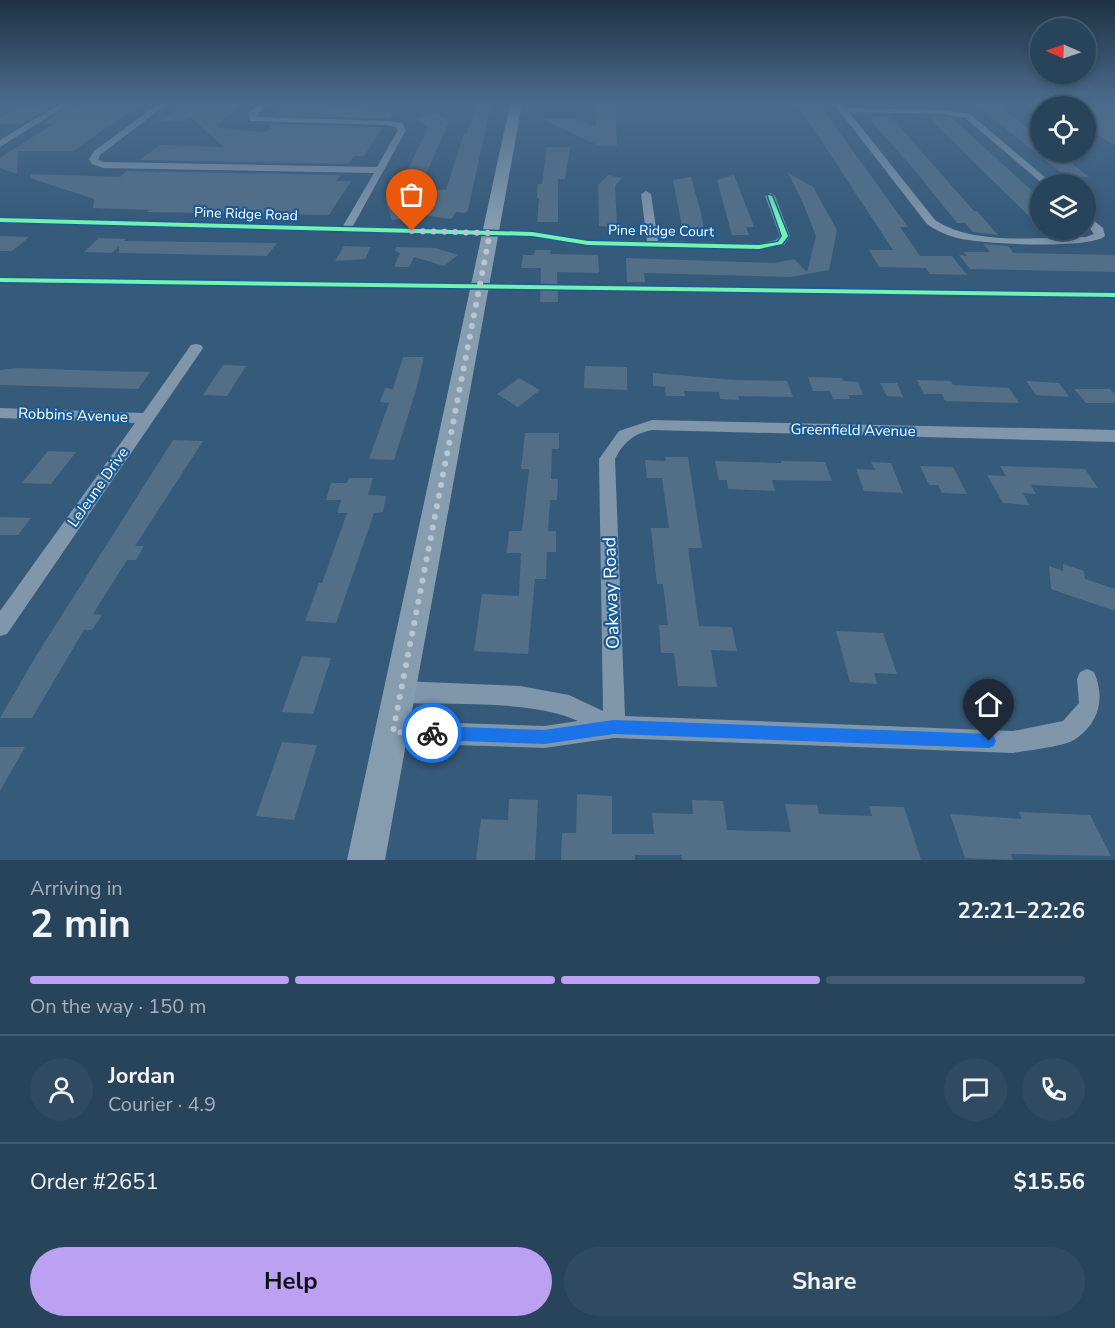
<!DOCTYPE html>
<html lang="en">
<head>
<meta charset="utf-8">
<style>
	:root { --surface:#28445b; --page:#304b61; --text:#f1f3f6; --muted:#a5b0bb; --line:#445c71; --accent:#bca0f2 }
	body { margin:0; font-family:"Nunito Sans",sans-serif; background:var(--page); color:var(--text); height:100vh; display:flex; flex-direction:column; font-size:22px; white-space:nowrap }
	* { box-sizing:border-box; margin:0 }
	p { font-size:20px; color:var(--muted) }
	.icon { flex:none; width:33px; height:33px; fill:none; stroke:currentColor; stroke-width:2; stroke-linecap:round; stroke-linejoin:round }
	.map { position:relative; height:860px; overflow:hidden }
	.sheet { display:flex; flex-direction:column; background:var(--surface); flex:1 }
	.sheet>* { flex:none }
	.needle { width:39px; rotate:272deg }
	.buttons { position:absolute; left:1030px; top:18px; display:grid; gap:12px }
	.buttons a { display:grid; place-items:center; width:66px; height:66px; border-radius:50%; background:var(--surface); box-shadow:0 3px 9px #0003,0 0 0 2px var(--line); font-size:30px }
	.pin { position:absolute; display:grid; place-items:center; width:51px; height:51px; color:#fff; margin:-62px -26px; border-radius:50% 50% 50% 0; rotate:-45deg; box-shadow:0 0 6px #0007 }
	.pin .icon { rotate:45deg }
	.courier { position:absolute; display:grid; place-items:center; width:60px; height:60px; margin:-30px; border:4px solid #1a73e8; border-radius:50%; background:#fff; color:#222; box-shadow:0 2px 8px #0007 }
	.head em { font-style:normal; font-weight:700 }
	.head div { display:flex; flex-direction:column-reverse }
	.head { display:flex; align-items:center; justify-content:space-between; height:102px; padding:0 30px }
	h1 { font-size:39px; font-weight:700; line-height:45px }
	.bar { display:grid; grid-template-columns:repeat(4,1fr); gap:9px 6px; align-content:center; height:72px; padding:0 30px }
	.bar i { height:8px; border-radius:4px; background:var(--line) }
	.bar .on { background:var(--accent) }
	.bar p { grid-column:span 4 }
	.line { display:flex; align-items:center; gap:15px; padding:0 30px; border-top:2px solid var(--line) }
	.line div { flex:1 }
	.round { display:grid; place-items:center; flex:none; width:63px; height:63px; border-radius:32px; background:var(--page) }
	.cta { display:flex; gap:12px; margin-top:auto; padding:12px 30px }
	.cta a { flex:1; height:69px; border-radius:36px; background:var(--accent); color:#111; font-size:24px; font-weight:700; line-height:69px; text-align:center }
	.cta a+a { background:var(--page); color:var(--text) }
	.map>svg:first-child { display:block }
</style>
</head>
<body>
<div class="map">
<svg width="1115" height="860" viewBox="0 0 1115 860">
	<rect width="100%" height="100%" fill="#365a79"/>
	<!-- building -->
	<g fill="#536f88">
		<path d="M 78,104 L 141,104 L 73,151 L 18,151 L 17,174 L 0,168 L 0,158 L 53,124 L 41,124 L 66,108 L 78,108 Z"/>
		<path d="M 176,104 L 241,104 L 216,127 L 263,132 L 268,131 L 272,124 L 383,127 L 364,156 L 354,156 L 348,164 L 140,160 L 159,145 L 224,147 L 190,117 L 184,122 L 161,121 L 179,107 Z"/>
		<path d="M 596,104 L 615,104 L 617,146 L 599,146 L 540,118 L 578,119 L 596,127 Z"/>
		<path d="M 797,104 L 819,104 L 908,227 L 900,227 L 920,256 L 952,256 L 967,275 L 930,274 L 926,268 L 879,267 L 869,250 L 893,250 Z"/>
		<path d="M 975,104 L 997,104 L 1041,139 L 1041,152 L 1057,152 L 1089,177 L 1065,176 Z"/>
		<path d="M 1086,104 L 1115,104 L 1115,146 L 1086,127 Z"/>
		<path d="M 283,105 L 328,106 L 358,108 L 356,110 L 394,111 L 389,119 L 277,115 Z"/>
		<path d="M 477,105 L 491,105 L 468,210 L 465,213 L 456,212 L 451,219 L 422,215 L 392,220 L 385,199 L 392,186 L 400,186 L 428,127 L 415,118 L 436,113 L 449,122 L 419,189 L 446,190 L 464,133 L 466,135 Z"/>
		<path d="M 19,107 L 49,108 L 22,124 L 0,124 L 0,118 Z"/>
		<path d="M 927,116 L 951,117 L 1041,199 L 1041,228 Z"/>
		<path d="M 872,117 L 891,117 L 974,211 L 977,211 L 998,235 L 973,232 L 965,223 L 957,223 L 912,167 L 869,119 L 874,119 Z"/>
		<path d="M 547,147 L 570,147 L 565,179 L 558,179 L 558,222 L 537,222 L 539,198 L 537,198 L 538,184 L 542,184 Z"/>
		<path d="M 127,171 L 341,175 L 336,181 L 351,181 L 329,215 L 147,212 L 149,210 L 93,208 L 94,199 L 30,178 L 31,174 L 120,177 Z"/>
		<path d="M 788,173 L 813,187 L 837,230 L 829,270 L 791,277 L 644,273 L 645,282 L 627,282 L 626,258 L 775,263 L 794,259 L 807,272 L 816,236 L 803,203 Z"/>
		<path d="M 608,175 L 622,178 L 615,186 L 617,227 L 599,226 L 598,185 Z"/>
		<path d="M 734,175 L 754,227 L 746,227 L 749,235 L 732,235 L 717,180 Z"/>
		<path d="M 691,177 L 701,213 L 705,235 L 687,234 L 685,226 L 682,226 L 673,180 Z"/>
		<path d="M 0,236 L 29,237 L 12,251 L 0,251 Z"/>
		<path d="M 99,238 L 126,239 L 124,241 L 277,243 L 267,256 L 119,253 L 119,246 L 112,253 L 84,252 Z"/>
		<path d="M 983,244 L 1008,246 L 1014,253 L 1115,255 L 1115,272 L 970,269 L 959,255 L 967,256 L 964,252 L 990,252 Z"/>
		<path d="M 344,246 L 371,247 L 365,259 L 335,261 Z"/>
		<path d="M 396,247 L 435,248 L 458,255 L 444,266 L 414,257 L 409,267 L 394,267 L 400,253 L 395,251 Z"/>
		<path d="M 535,250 L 551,250 L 550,254 L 598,255 L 599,273 L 557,272 L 558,302 L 540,302 L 541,268 L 521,268 L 523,255 L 534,255 Z"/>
		<path d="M 403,357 L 424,357 L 416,390 L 394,460 L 369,459 L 389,403 L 380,402 L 385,388 L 393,389 Z"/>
		<path d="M 223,365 L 246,366 L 227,396 L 203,395 Z"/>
		<path d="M 585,366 L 627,367 L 627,390 L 584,388 Z"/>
		<path d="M 19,368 L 104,371 L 150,372 L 138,389 L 0,385 L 0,370 Z"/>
		<path d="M 653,373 L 734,380 L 787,381 L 793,397 L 738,396 L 739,400 L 720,399 L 719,392 L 684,391 L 685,396 L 666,396 L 665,387 L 653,386 Z"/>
		<path d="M 808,377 L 842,378 L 843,381 L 858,382 L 863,395 L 848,395 L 850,399 L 833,399 L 830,391 L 813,391 Z"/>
		<path d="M 519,378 L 540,390 L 518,407 L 497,394 Z"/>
		<path d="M 917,380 L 951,381 L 953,385 L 1009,388 L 1019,403 L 945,401 L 942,394 L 924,394 Z"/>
		<path d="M 1026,381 L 1059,383 L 1069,397 L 1036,395 Z"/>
		<path d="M 880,383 L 897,383 L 903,397 L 887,396 Z"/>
		<path d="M 1074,389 L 1110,389 L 1115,394 L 1115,403 L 1086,403 Z"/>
		<path d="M 525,433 L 559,433 L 559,449 L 552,449 L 551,479 L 558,479 L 557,500 L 550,500 L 548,531 L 556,531 L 556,552 L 547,552 L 546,579 L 535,579 L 528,654 L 474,651 L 482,594 L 519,596 L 521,553 L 507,553 L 509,531 L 522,531 L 529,469 L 521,469 Z"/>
		<path d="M 173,440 L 203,441 L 135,546 L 144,546 L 136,560 L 127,560 L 93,614 L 102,615 L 92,630 L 84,630 L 32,718 L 0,718 L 36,656 Z"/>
		<path d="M 48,451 L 76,452 L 51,484 L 22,483 Z"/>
		<path d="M 665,457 L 688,457 L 702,548 L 688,548 L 699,626 L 732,627 L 737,651 L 711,650 L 717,687 L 678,686 L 674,653 L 661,653 L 659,625 L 668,625 L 663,584 L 657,584 L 651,528 L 669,528 L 662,478 L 647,478 L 645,460 L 666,461 Z"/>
		<path d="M 715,461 L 781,463 L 781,461 L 825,462 L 832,481 L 772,480 L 775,491 L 728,489 L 727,480 L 719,480 Z"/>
		<path d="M 871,462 L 891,463 L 903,493 L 864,491 L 856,469 L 875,470 Z"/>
		<path d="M 920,466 L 953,467 L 967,494 L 942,493 L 938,485 L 929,485 Z"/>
		<path d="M 1000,466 L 1085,469 L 1098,488 L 1031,485 L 1036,494 L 1023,493 L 1029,505 L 1003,503 L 987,475 L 1006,476 Z"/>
		<path d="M 349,478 L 373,478 L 368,495 L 386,496 L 383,512 L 374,513 L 336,623 L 305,621 L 319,583 L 322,583 L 347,513 L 337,513 L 341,500 L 326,500 L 331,483 L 347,483 Z"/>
		<path d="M 0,517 L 31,518 L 18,535 L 0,535 Z"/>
		<path d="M 1063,564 L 1084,571 L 1085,579 L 1115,589 L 1115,611 L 1051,589 L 1049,566 L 1063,571 Z"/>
		<path d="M 836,631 L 883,633 L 897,674 L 874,673 L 877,684 L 850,682 Z"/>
		<path d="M 302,656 L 331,658 L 313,714 L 282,712 Z"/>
		<path d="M 282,742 L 317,745 L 294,820 L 256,816 Z"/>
		<path d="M 0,747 L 25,747 L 0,791 Z"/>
		<path d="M 577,794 L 612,796 L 612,834 L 654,834 L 652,813 L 693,814 L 692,800 L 723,801 L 727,830 L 791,832 L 785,804 L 817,805 L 819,814 L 872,816 L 869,806 L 904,807 L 921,860 L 682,860 L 681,855 L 635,855 L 635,860 L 561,860 L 562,833 L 576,833 Z"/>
		<path d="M 509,799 L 538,800 L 535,860 L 476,860 L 481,819 L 508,820 Z"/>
		<path d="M 1019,812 L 1090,815 L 1111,856 L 1011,854 L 1013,860 L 965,858 L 950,814 L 1022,819 Z"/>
	</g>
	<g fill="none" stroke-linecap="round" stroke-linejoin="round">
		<!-- street -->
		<g fill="#8096ab" fill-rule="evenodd">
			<path d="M 60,104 L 69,104 L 0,147 L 0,140 Z"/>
			<path d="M 158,104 L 167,104 L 100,155 L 98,160 L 104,162 L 377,167 L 398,130 L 396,127 L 387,125 L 250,121 L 248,113 L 258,104 L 266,104 L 256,117 L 387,121 L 402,123 L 406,130 L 353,226 L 532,231 L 588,240 L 647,241 L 641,194 L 646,191 L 651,194 L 658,241 L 759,244 L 776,240 L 780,236 L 765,196 L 770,193 L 775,196 L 790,236 L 784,245 L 759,250 L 588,246 L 532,237 L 0,223 L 0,217 L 343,226 L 374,173 L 103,168 L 92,164 L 89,159 L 94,151 Z"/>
			<path d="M 834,104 L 842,104 L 845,108 L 945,110 L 970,114 L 1053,184 L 1043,184 L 965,118 L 945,114 L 849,112 L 935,220 C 973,246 1040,237 1086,237 L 1094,234 L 1086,223 L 1086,214 L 1103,228 L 1105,236 C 1088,250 981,244 957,238 C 946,235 937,231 927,224 Z"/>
			<path d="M 196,344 L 201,345 L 203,348 L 201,351 L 7,634 L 0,636 L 0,611 L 135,423 L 0,418 L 0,408 L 143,413 L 191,345 Z"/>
			<path d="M 652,420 L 1115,430 L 1115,442 L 652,430 C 633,434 624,442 615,459 L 625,716 L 1013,731 L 1063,721 L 1079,703 L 1077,679 L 1080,672 L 1087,669 L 1094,672 C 1105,697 1100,721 1077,738 C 1066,747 1028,750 1013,753 L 614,738 L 544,748 L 393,743 L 385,740 L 382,732 L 385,724 L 393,721 L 544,726 L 578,721 C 533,700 452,705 401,703 L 394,699 L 390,692 L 394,685 L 401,681 L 520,686 L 569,695 L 603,711 L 599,459 L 619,431 Z"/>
		</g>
		<!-- secondary -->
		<path fill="#869db0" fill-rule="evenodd" d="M 510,104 L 522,104 L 385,860 L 347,860 Z"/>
		<!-- cycleway casing -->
		<g stroke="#1a5b95" stroke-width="3">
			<g id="cycleway">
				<path d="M 768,195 L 772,196 L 788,236 L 782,244 L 759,249 L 588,245 L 532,236 L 0,222 L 0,218 L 532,232 L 588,241 L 759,245 L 778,242 L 782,236 L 768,196 Z"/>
				<path d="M 0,278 L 1115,293 L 1115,297 L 0,282 Z"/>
			</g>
		</g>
		<!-- cycleway -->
		<use href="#cycleway" fill="#73f3ae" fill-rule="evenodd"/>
	</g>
	<!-- sky -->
	<linearGradient id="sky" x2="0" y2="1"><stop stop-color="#1e3243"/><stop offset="0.46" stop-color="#4c6b8c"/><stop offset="1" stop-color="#4c6b8c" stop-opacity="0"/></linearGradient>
	<rect width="1115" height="224" fill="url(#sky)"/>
	<!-- route -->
	<path fill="#1a73e8" d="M 614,720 L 989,734 L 994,736 L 996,741 L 994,746 L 989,748 L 614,734 L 544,744 L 432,740 L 427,738 L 425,733 L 427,728 L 432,726 L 544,730 Z"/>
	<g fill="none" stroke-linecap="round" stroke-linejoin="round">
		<!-- done -->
		<path stroke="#b9c5d0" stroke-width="6" stroke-dasharray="0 10.8" d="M 412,231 L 490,233 L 393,732 L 432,733"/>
	</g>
	<g text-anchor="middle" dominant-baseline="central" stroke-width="4.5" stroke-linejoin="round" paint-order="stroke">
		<!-- far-street labels -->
		<g font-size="14" fill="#fff" stroke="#1a5b95">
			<text transform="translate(246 214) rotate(2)">Pine Ridge Road</text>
			<text transform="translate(661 231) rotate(1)">Pine Ridge Court</text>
		</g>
		<!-- street labels -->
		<g font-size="15" fill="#fff" stroke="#1a5b95">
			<text transform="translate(73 415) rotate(2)">Robbins Avenue</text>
			<text transform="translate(853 430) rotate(1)">Greenfield Avenue</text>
			<text transform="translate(98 487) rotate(-55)">LeJeune Drive</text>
		</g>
		<!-- near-street labels -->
		<g font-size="18" fill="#fff" stroke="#1a5b95">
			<text transform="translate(611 593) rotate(-92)">Oakway Road</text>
		</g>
	</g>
</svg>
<div class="buttons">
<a><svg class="needle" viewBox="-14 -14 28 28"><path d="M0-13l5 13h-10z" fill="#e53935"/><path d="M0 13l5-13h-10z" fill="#a5b0bb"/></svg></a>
<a><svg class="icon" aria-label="locate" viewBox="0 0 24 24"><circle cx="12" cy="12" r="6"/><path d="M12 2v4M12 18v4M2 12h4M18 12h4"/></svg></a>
<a><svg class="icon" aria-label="layers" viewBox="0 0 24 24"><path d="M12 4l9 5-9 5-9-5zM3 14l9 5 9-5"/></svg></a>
</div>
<div class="pin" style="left:412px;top:231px;background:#ea580c"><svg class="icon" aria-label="bag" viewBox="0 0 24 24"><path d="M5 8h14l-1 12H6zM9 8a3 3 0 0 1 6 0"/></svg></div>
<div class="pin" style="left:989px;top:741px;background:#1f2937"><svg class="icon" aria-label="home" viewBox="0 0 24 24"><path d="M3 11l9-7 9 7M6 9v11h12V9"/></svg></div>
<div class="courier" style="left:432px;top:733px"><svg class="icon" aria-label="bike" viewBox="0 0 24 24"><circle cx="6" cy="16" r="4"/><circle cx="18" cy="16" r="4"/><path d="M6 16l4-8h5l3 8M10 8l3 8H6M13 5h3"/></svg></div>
</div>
<section class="sheet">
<div class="head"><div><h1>2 min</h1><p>Arriving in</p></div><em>22:21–22:26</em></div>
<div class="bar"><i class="on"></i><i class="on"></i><i class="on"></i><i></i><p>On the way · 150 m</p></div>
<div class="line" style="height:108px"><a class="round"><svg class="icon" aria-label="person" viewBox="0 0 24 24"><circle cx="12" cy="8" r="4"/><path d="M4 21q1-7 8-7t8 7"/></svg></a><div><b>Jordan</b><p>Courier · 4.9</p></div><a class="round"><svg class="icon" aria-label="chat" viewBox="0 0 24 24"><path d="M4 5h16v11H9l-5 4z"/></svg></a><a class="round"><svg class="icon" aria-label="phone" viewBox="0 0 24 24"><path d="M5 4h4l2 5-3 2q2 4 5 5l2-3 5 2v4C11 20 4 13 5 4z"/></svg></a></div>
<div class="line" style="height:78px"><div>Order #2651</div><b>$15.56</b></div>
<div class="cta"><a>Help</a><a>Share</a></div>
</section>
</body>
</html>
